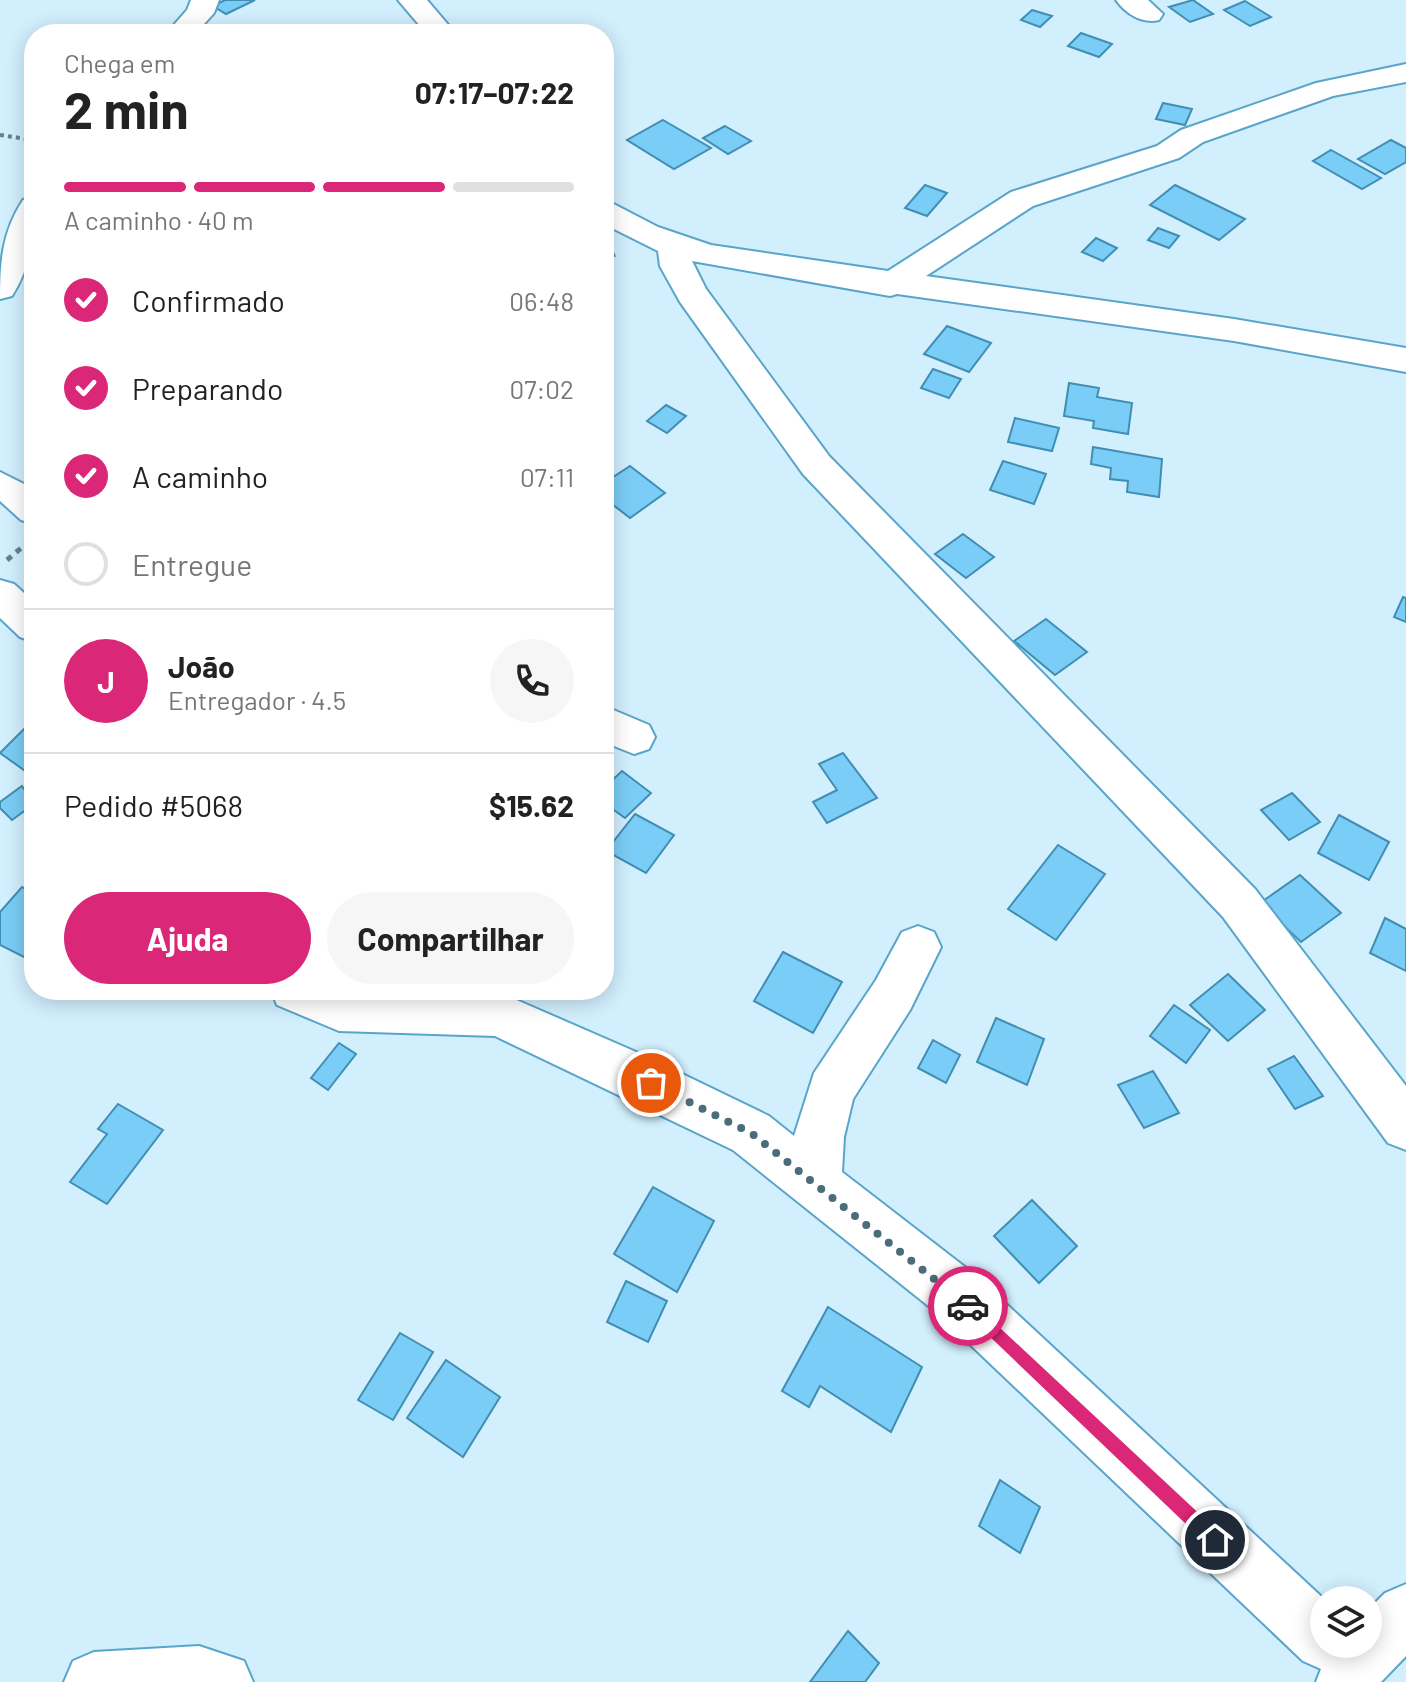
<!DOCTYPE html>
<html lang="pt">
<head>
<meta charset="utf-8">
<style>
	:root { --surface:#fff; --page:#f6f6f6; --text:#222; --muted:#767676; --line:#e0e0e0; --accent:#db2777 }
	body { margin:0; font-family:Barlow,sans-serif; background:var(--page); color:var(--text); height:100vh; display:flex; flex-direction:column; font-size:30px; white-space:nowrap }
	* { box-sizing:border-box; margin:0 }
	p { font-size:26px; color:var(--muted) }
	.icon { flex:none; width:44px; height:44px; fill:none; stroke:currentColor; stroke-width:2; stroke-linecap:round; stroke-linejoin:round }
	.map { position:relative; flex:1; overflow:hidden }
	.drawer { position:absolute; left:24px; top:24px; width:590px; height:976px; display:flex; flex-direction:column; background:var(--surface); border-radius:32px; box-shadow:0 4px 20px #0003 }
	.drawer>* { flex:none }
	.controls { position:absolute; left:1310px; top:1586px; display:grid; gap:16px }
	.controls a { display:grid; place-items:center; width:72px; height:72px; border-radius:50%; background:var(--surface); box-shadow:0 4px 20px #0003; font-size:40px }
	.pin { position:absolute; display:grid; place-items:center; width:68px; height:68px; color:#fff; margin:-34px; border:4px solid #fff; border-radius:50%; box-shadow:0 2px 8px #0007 }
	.courier { position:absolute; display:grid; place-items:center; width:80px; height:80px; margin:-40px; border:6px solid #db2777; border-radius:50%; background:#fff; color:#222; box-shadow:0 2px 10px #0007 }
	.head em { font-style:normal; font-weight:700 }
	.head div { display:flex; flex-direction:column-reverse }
	.head { display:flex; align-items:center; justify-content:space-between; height:136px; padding:0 40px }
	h1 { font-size:52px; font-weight:700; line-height:60px }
	.bar { display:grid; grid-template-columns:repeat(4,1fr); gap:12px 8px; align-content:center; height:96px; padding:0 40px }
	.bar i { height:10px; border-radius:6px; background:var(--line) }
	.bar .active { background:var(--accent) }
	.bar p { grid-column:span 4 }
	.line { display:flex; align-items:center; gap:20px; padding:0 40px; border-top:2px solid var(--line) }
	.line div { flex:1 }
	.round { display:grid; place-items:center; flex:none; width:84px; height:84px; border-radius:42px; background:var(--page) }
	ol { padding:0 40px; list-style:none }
	li { display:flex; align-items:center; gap:24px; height:88px }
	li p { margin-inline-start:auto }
	li .icon { padding:8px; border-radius:50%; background:var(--accent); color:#fff; stroke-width:4 }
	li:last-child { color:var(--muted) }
	li i { width:44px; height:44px; border:4px solid var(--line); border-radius:50% }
	.button { display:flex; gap:16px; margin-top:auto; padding:16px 40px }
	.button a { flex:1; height:92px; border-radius:48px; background:var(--accent); color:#fff; font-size:32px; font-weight:700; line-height:92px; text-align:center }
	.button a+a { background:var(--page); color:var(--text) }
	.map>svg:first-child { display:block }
</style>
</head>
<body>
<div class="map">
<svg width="1406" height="1682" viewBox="0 0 1406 1682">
	<rect width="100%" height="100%" fill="#d2effe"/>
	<!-- building -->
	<g fill="#7acdf6" stroke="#418eb2" stroke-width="2">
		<path d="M 225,0 L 255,0 L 226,14 L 213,6 Z"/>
		<path d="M 1193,0 L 1213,14 L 1190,22 L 1169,7 Z"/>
		<path d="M 1245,1 L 1271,17 L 1250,26 L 1224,10 Z"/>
		<path d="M 1032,10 L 1052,16 L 1040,27 L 1021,20 Z"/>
		<path d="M 1081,33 L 1112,44 L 1099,57 L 1068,46 Z"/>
		<path d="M 1163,103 L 1192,109 L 1185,125 L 1156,119 Z"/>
		<path d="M 663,120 L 711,148 L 674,169 L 627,140 Z"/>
		<path d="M 725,126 L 751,141 L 728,154 L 703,138 Z"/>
		<path d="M 1391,140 L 1406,148 L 1406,162 L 1385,174 L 1358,159 Z"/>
		<path d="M 1331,150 L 1381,178 L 1362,189 L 1313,161 Z"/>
		<path d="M 925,185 L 947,193 L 927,216 L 905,208 Z"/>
		<path d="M 1175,185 L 1245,219 L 1219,240 L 1150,205 Z"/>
		<path d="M 1158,228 L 1179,236 L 1169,248 L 1148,240 Z"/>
		<path d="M 1096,238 L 1117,248 L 1103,261 L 1082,252 Z"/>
		<path d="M 947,326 L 991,343 L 969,372 L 924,354 Z"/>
		<path d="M 933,369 L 961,379 L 949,398 L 921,388 Z"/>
		<path d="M 1069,383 L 1099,388 L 1097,397 L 1132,403 L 1128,434 L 1093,428 L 1094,421 L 1064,416 Z"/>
		<path d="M 666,405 L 686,416 L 667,433 L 647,421 Z"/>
		<path d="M 1015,418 L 1059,428 L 1052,451 L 1008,442 Z"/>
		<path d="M 1093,447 L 1162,459 L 1159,497 L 1127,492 L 1128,481 L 1110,479 L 1111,468 L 1091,464 Z"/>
		<path d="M 1003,461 L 1046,474 L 1034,504 L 990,490 Z"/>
		<path d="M 630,466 L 665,493 L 630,518 L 604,498 L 604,483 Z"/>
		<path d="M 963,534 L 994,557 L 966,578 L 935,554 Z"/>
		<path d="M 1403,597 L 1406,598 L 1406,622 L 1394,617 Z"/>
		<path d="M 1046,619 L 1087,652 L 1055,675 L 1014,641 Z"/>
		<path d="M 32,721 L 34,767 L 28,773 L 0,753 Z"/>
		<path d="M 843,753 L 877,798 L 827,823 L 813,802 L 837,790 L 819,764 Z"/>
		<path d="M 622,771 L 651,793 L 625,818 L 604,803 L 604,788 Z"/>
		<path d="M 22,786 L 34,804 L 12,820 L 0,808 L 0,802 Z"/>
		<path d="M 1292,793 L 1320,822 L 1289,840 L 1261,810 Z"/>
		<path d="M 635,814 L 674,835 L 646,873 L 606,851 Z"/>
		<path d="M 1339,815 L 1389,842 L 1369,880 L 1318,853 Z"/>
		<path d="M 1058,845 L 1105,874 L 1056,940 L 1008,909 Z"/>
		<path d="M 1300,875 L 1341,913 L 1301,942 L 1260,903 Z"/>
		<path d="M 22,887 L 34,894 L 34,952 L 28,959 L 0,945 L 0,912 Z"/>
		<path d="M 1385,918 L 1406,929 L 1406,971 L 1370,953 Z"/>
		<path d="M 783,952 L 842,982 L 813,1033 L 754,1001 Z"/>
		<path d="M 1228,974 L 1265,1010 L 1228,1041 L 1190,1005 Z"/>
		<path d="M 1174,1005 L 1210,1030 L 1186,1063 L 1150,1036 Z"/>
		<path d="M 996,1018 L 1044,1039 L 1027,1085 L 977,1062 Z"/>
		<path d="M 933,1040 L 960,1055 L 946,1083 L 918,1068 Z"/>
		<path d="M 339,1043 L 356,1054 L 328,1090 L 311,1078 Z"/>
		<path d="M 1294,1056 L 1323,1096 L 1295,1109 L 1268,1069 Z"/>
		<path d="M 1153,1071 L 1179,1113 L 1144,1128 L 1118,1085 Z"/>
		<path d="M 118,1104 L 163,1130 L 107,1204 L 70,1182 L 107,1134 L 98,1129 Z"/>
		<path d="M 653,1187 L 714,1221 L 677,1292 L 614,1254 Z"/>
		<path d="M 1032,1200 L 1077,1246 L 1039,1283 L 994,1236 Z"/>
		<path d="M 626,1281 L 667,1301 L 648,1342 L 607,1322 Z"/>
		<path d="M 828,1307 L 922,1367 L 891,1432 L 820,1386 L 809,1407 L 782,1391 Z"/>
		<path d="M 400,1333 L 433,1352 L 393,1420 L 358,1400 Z"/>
		<path d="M 446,1360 L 500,1397 L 463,1457 L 407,1418 Z"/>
		<path d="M 1000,1480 L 1040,1507 L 1020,1553 L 979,1526 Z"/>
		<path d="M 848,1631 L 879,1663 L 865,1682 L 810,1682 Z"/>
	</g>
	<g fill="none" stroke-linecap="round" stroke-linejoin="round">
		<!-- minor casing -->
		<g stroke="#59a5ca" stroke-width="4">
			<g id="minor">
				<path d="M 191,0 L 219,0 L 214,13 L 195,34 L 166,34 L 187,10 Z"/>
				<path d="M 398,0 L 427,0 L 456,34 L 427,34 Z"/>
				<path d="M 1116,0 L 1148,0 L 1163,14 L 1159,20 C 1142,24 1126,14 1116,0 Z"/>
				<path d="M 1406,64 L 1406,82 L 1333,96 L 1203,142 L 1179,158 L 1033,206 L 926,276 L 1234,319 L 1406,348 L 1406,372 L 1234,341 L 897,294 L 890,296 L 692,261 L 706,289 L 829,456 L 1255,889 L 1406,1086 L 1406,1150 L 1388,1143 L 1223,917 L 803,474 L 680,302 L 660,266 L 658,251 L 604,224 L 604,199 L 658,227 L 711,245 L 888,271 L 1011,192 L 1157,146 L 1181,130 L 1316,83 Z"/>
				<path d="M 34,197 C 34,234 32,264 12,296 L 0,299 C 0,262 2,232 23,200 Z"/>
				<path d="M 0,472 L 34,489 L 34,524 L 21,520 L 0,501 Z"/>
				<path d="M 0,580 L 14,584 L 34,602 L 34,642 L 20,637 L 0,618 Z"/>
				<path d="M 604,706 L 649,725 L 655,737 L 649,749 L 634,754 L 604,742 Z"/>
				<path d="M 918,926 L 934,932 L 941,947 L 910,1010 L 853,1099 L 844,1137 L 842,1172 L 974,1274 L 1325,1600 L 1324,1644 L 1368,1644 L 1368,1610 L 1385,1593 L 1406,1584 L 1406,1656 L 1381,1682 L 1316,1682 L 1321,1669 L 1303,1661 L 936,1312 L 733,1150 L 495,1036 L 339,1031 L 277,1005 L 271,990 L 498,992 L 643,1055 L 769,1116 L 794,1136 L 814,1073 L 876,980 L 902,932 Z"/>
				<path d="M 199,1646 L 244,1661 L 253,1682 L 64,1682 L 73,1661 L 94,1652 Z"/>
			</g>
		</g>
		<!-- path-far1 -->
		<g stroke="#628290" stroke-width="4" stroke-dasharray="4 4" stroke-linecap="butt">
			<path d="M 0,135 L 34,140"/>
			<path d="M 604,259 L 617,254"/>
		</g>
		<!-- path -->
		<path stroke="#628290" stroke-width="5" stroke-dasharray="6 6" stroke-linecap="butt" d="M 7,560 L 27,543"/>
		<!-- minor -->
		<use href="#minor" fill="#fff" fill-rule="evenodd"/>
	</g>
	<!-- route -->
	<path fill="#db2777" d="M 968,1298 L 1221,1534 L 1221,1546 L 1209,1546 L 963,1311 L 963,1300 Z"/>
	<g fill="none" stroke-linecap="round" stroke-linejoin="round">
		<!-- done -->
		<path stroke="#4b6c7a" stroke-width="8" stroke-dasharray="0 14.4" d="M 651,1083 L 751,1133 L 968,1306"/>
	</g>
</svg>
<div class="controls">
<a><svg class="icon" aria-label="layers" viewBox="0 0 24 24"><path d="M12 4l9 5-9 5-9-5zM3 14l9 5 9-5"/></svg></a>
</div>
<div class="pin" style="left:651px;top:1083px;background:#ea580c"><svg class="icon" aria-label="bag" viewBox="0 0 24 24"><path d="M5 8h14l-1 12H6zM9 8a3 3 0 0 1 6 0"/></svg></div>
<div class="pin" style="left:1215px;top:1540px;background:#1f2937"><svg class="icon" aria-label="home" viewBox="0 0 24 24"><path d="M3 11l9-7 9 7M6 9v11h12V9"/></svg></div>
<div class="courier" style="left:968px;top:1306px"><svg class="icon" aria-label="car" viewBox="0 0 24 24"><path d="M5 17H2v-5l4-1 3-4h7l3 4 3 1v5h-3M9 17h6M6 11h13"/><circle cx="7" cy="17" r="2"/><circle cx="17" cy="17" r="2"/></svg></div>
<section class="drawer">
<div class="head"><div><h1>2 min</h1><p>Chega em</p></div><em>07:17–07:22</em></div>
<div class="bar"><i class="active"></i><i class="active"></i><i class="active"></i><i></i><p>A caminho · 40 m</p></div>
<ol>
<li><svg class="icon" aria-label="check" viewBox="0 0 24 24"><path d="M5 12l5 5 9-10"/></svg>Confirmado<p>06:48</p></li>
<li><svg class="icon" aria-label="check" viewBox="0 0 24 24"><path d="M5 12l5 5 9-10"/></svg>Preparando<p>07:02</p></li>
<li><svg class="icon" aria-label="check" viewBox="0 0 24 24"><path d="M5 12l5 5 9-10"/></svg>A caminho<p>07:11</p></li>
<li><i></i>Entregue</li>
</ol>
<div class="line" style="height:144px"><b class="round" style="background:var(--accent);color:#fff">J</b><div><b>João</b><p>Entregador · 4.5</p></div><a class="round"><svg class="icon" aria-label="phone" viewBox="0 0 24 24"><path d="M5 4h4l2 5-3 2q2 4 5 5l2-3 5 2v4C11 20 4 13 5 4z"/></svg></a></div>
<div class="line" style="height:104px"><div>Pedido #5068</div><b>$15.62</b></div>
<div class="button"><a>Ajuda</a><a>Compartilhar</a></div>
</section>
</div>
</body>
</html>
